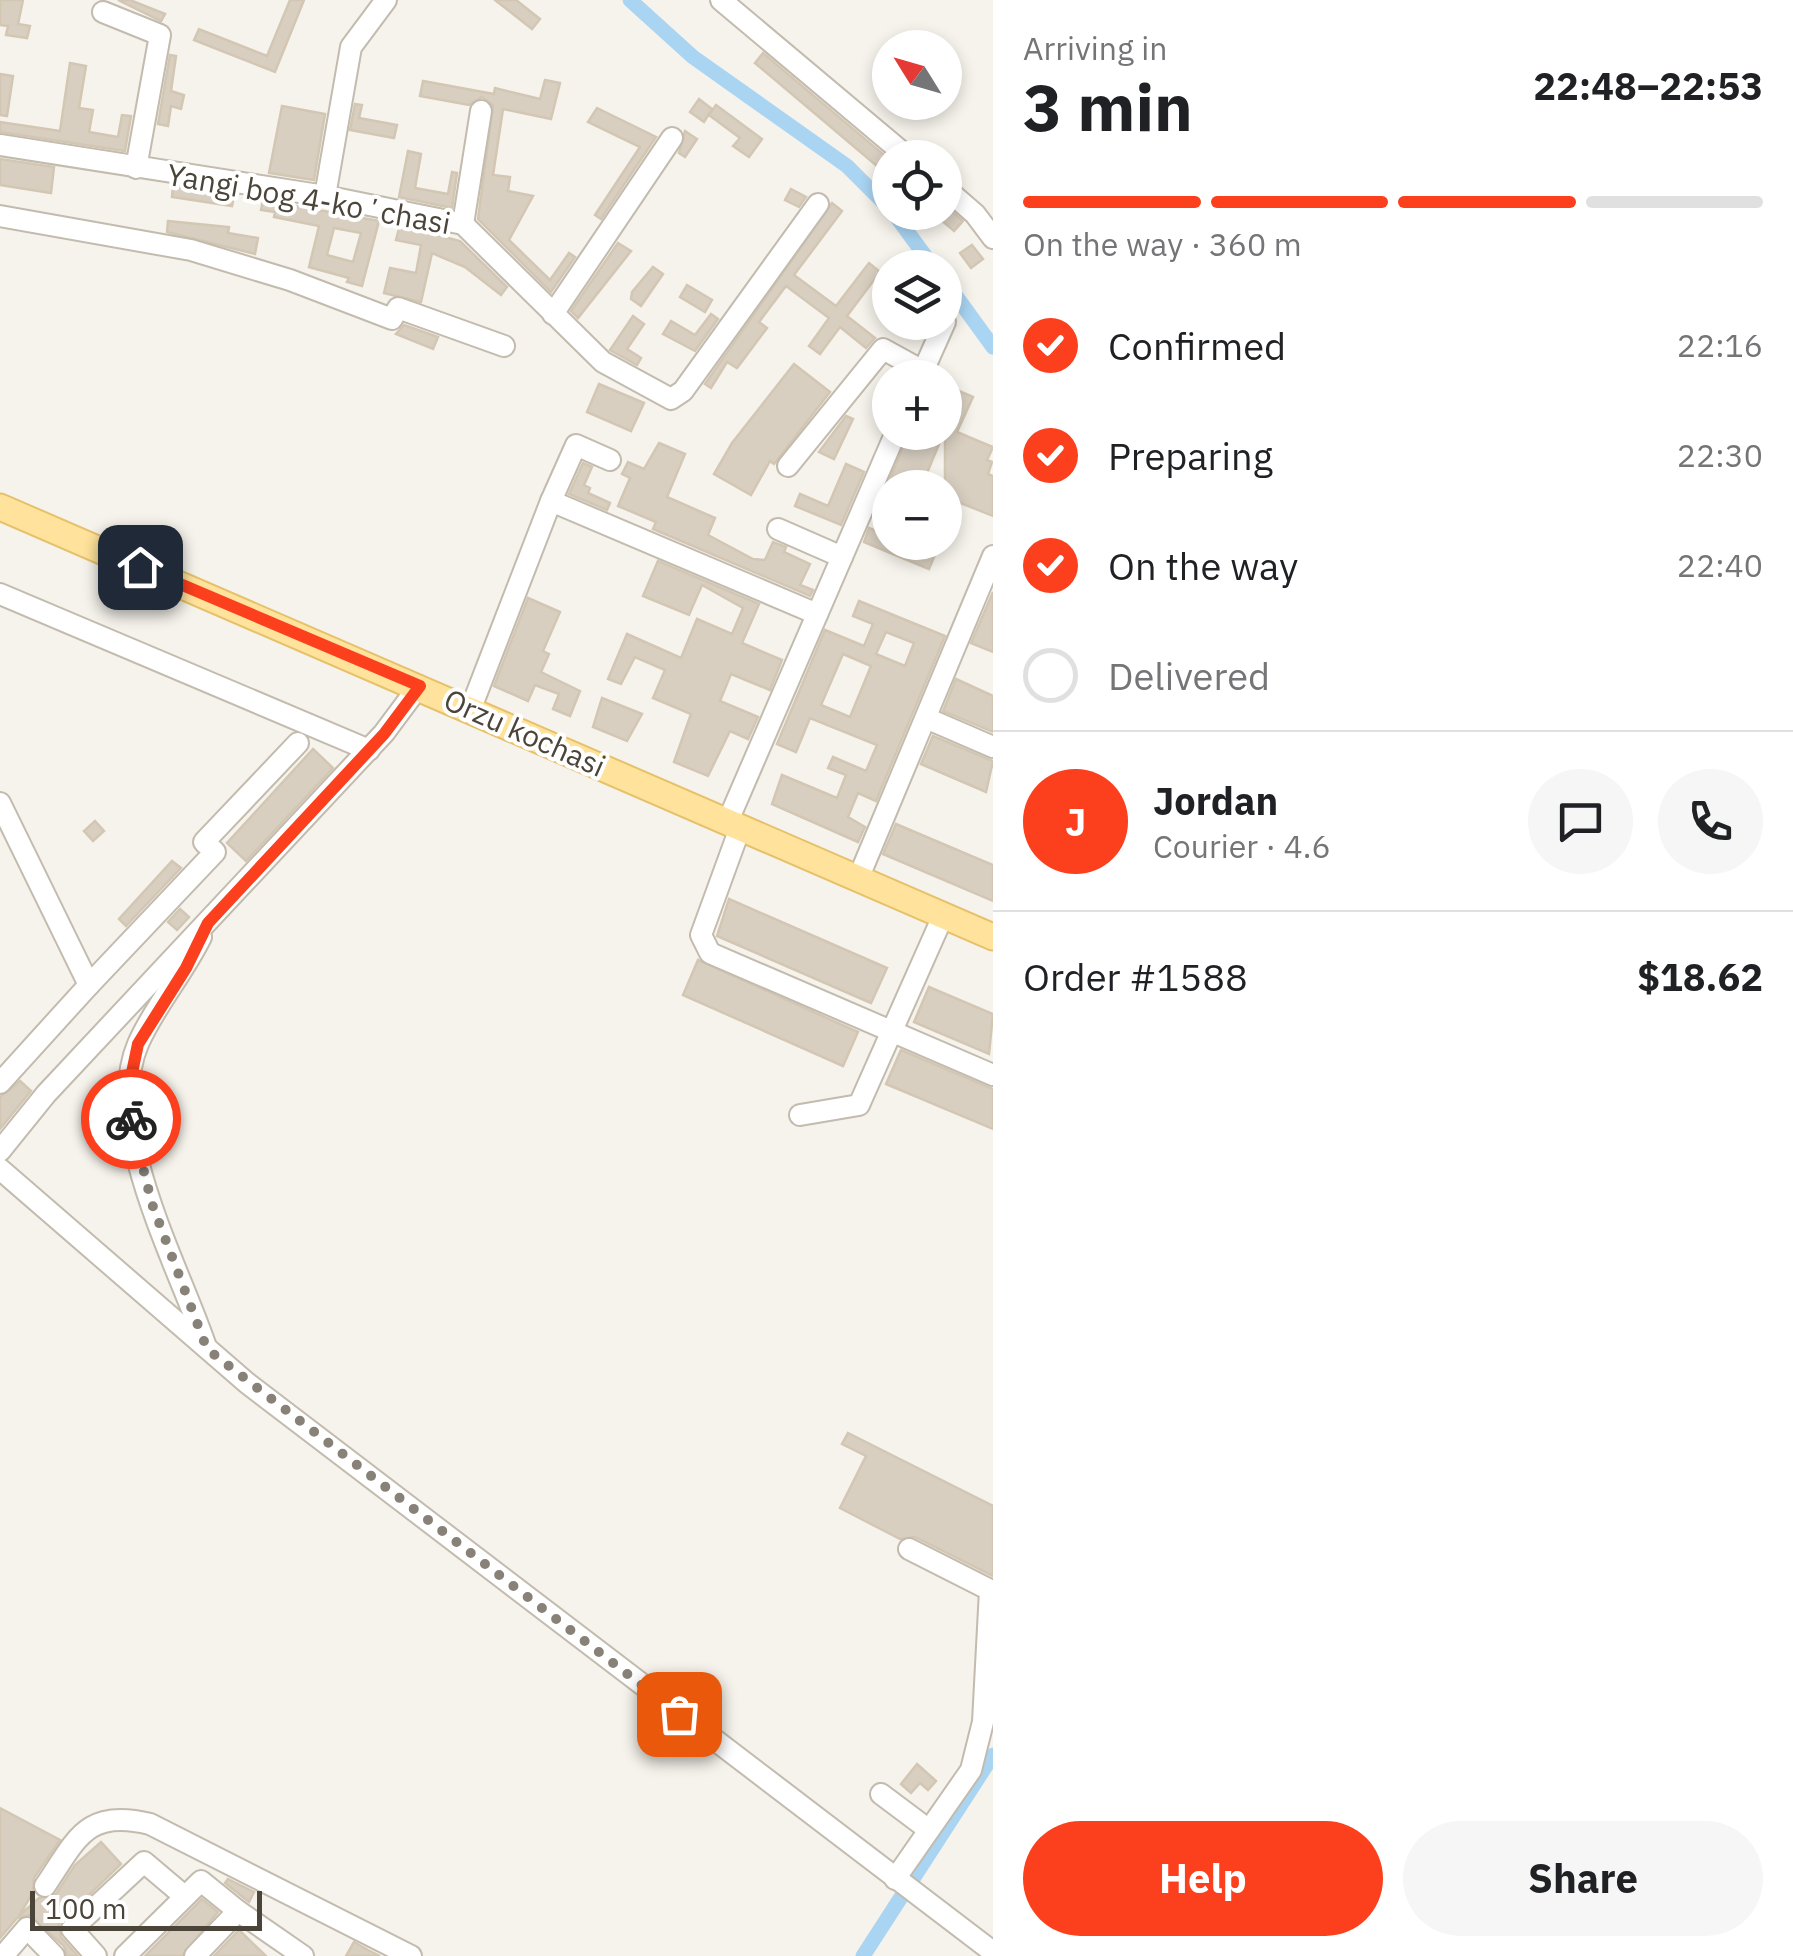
<!DOCTYPE html>
<html lang="en">
<head>
<meta charset="utf-8">
<style>
	:root { --surface:#fff; --page:#f6f6f6; --text:#202124; --muted:#757577; --line:#e0e0e0; --accent:#fc3f1d }
	body { margin:0; font-family:"IBM Plex Sans",sans-serif; background:var(--page); color:var(--text); height:100vh; display:flex; flex-direction:column; font-size:38px; white-space:nowrap }
	* { box-sizing:border-box; margin:0 }
	p { font-size:32px; color:var(--muted) }
	.icon { flex:none; width:55px; height:55px; fill:none; stroke:currentColor; stroke-width:2; stroke-linecap:round; stroke-linejoin:round }
	.map { position:relative; flex:1; overflow:hidden }
	.drawer { display:flex; flex-direction:column; background:var(--surface); width:800px }
	.drawer>* { flex:none }
	.needle { width:65px; rotate:307deg }
	.fabs { position:absolute; left:872px; top:30px; display:grid; gap:20px }
	.fabs a { display:grid; place-items:center; width:90px; height:90px; border-radius:50%; background:var(--surface); box-shadow:0 5px 15px #0003; font-size:50px }
	.scale { position:absolute; left:30px; bottom:25px; width:232px; box-sizing:border-box; padding-left:10px; border:5px solid #4b4439; border-top:0; font-size:28px; line-height:35px; white-space:nowrap; color:#4b4439; -webkit-text-stroke:8px #fff; paint-order:stroke }
	.pin { position:absolute; display:grid; place-items:center; width:85px; height:85px; color:#fff; margin:-42px; border-radius:20px; box-shadow:0 5px 15px #0006 }
	.courier { position:absolute; display:grid; place-items:center; width:100px; height:100px; margin:-50px; border:8px solid #fc3f1d; border-radius:50%; background:#fff; color:#222; box-shadow:0 2px 12px #0007 }
	.headline em { font-style:normal; font-weight:700 }
	.headline div { display:flex; flex-direction:column-reverse }
	.headline { display:flex; align-items:center; justify-content:space-between; height:170px; padding:0 30px }
	h1 { font-size:65px; font-weight:700; line-height:75px }
	.bar { display:grid; grid-template-columns:repeat(4,1fr); gap:15px 10px; align-content:center; height:120px; padding:0 30px }
	.bar i { height:12px; border-radius:8px; background:var(--line) }
	.bar .on { background:var(--accent) }
	.bar p { grid-column:span 4 }
	.line { display:flex; align-items:center; gap:25px; padding:0 30px; border-top:2px solid var(--line) }
	.line div { flex:1 }
	.round { display:grid; place-items:center; flex:none; width:105px; height:105px; border-radius:52px; background:var(--page) }
	ol { padding:0 30px; list-style:none }
	li { display:flex; align-items:center; gap:30px; height:110px }
	li p { margin-inline-start:auto }
	li .icon { padding:10px; border-radius:50%; background:var(--accent); color:#fff; stroke-width:4 }
	li:last-child { color:var(--muted) }
	li i { width:55px; height:55px; border:5px solid var(--line); border-radius:50% }
	.cta { display:flex; gap:20px; margin-top:auto; padding:20px 30px }
	.cta a { flex:1; height:115px; border-radius:60px; background:var(--accent); color:#fff; font-size:40px; font-weight:700; line-height:115px; text-align:center }
	.cta a+a { background:var(--page); color:var(--text) }
	main { display:flex; flex:1; min-height:0 }
	.map>svg:first-child { display:block }
</style>
</head>
<body>
<main>
<div class="map">
<svg width="993" height="1956" viewBox="0 0 993 1956">
	<rect width="100%" height="100%" fill="#f6f3ec"/>
	<g fill="none" stroke-linecap="round" stroke-linejoin="round">
		<!-- canal -->
		<g stroke="#a9d4f2" stroke-width="15">
			<path d="M 630,0 L 693,57 L 847,166 L 890,209"/>
			<path d="M 893,212 L 934,268"/>
			<path d="M 945,281 L 993,347"/>
			<path d="M 863,1956 L 993,1755"/>
		</g>
	</g>
	<!-- building -->
	<g fill="#d8cfc1" stroke="#d3c7b4" stroke-width="2.5" fill-rule="evenodd">
		<path d="M 0,0 L 23,0 L 18,24 L 30,26 L 27,38 L 6,35 L 8,26 L 0,25 Z"/>
		<path d="M 118,0 L 130,0 L 165,14 L 161,21 Z"/>
		<path d="M 290,0 L 304,0 L 275,72 L 194,40 L 199,29 L 267,56 Z"/>
		<path d="M 495,0 L 516,0 L 540,19 L 532,29 Z"/>
		<path d="M 763,53 L 890,160 L 890,177 L 755,63 Z"/>
		<path d="M 170,55 L 176,56 L 171,91 L 184,95 L 181,109 L 171,106 L 168,126 L 158,124 Z"/>
		<path d="M 70,63 L 86,66 L 79,108 L 93,110 L 89,132 L 118,137 L 122,115 L 131,116 L 125,151 L 0,132 L 0,122 L 60,131 Z"/>
		<path d="M 0,74 L 13,76 L 7,116 L 0,115 Z"/>
		<path d="M 545,80 L 560,83 L 551,119 L 503,109 L 493,175 L 510,177 L 508,191 L 533,196 L 509,240 L 550,280 L 569,253 L 575,257 L 551,292 L 478,219 L 493,105 L 482,97 L 469,105 L 420,96 L 423,81 L 494,94 L 495,88 L 540,99 Z"/>
		<path d="M 699,99 L 712,109 L 704,122 L 690,112 Z"/>
		<path d="M 355,104 L 362,105 L 359,118 L 397,125 L 394,138 L 350,130 Z"/>
		<path d="M 716,105 L 762,139 L 749,157 L 733,146 L 740,138 L 709,115 Z"/>
		<path d="M 282,106 L 325,114 L 314,180 L 269,173 Z"/>
		<path d="M 597,108 L 656,137 L 601,219 L 595,215 L 640,147 L 588,122 Z"/>
		<path d="M 685,131 L 697,139 L 685,157 L 679,153 Z"/>
		<path d="M 408,151 L 421,154 L 415,188 L 448,194 L 452,172 L 457,173 L 452,208 L 399,197 Z"/>
		<path d="M 0,159 L 54,167 L 51,193 L 0,185 Z"/>
		<path d="M 173,186 L 234,196 L 232,206 L 172,197 Z"/>
		<path d="M 791,189 L 806,197 L 799,207 L 785,200 Z"/>
		<path d="M 263,200 L 379,221 L 362,286 L 347,282 L 349,278 L 309,267 L 319,226 L 274,217 L 275,212 L 261,210 ZM 334,228 L 361,233 L 353,262 L 327,255 Z"/>
		<path d="M 832,203 L 842,211 L 794,275 L 836,306 L 869,263 L 880,272 L 847,316 L 875,338 L 866,348 L 840,327 L 820,354 L 809,346 L 829,318 L 786,286 L 759,322 L 767,328 L 737,368 L 727,362 L 711,388 L 705,384 Z"/>
		<path d="M 945,206 L 963,221 L 954,231 L 932,212 L 945,212 Z"/>
		<path d="M 168,221 L 229,227 L 228,233 L 258,238 L 255,254 L 167,232 Z"/>
		<path d="M 400,225 L 460,241 L 507,287 L 501,295 L 465,267 L 432,253 L 421,302 L 384,293 L 390,268 L 416,273 L 421,245 L 396,240 Z"/>
		<path d="M 618,243 L 631,251 L 578,318 L 571,311 Z"/>
		<path d="M 972,245 L 983,259 L 971,268 L 960,253 Z"/>
		<path d="M 653,267 L 663,274 L 641,306 L 631,299 L 632,292 Z"/>
		<path d="M 687,285 L 712,300 L 705,312 L 680,297 Z"/>
		<path d="M 711,314 L 718,319 L 695,351 L 663,334 L 671,321 L 695,335 Z"/>
		<path d="M 633,316 L 644,324 L 627,349 L 641,358 L 637,365 L 610,350 Z"/>
		<path d="M 404,325 L 438,337 L 433,349 L 396,334 Z"/>
		<path d="M 794,364 L 830,392 L 774,464 L 770,461 L 751,495 L 714,474 L 732,443 Z"/>
		<path d="M 599,384 L 644,403 L 631,431 L 587,412 Z"/>
		<path d="M 945,385 L 973,397 L 957,432 L 993,447 L 987,460 L 992,462 L 988,474 L 993,476 L 993,516 L 958,502 L 945,531 Z"/>
		<path d="M 846,416 L 853,419 L 834,459 L 819,452 Z"/>
		<path d="M 909,432 L 944,432 L 922,485 L 890,488 L 890,508 L 880,504 Z"/>
		<path d="M 659,443 L 685,454 L 667,497 L 715,518 L 708,535 L 753,559 L 765,560 L 773,542 L 786,547 L 784,552 L 810,564 L 800,585 L 813,590 L 810,596 L 653,529 L 656,522 L 618,506 L 630,478 L 622,474 L 628,462 L 644,469 Z"/>
		<path d="M 583,463 L 592,467 L 584,485 L 590,488 L 588,493 L 610,503 L 607,510 L 569,494 Z"/>
		<path d="M 846,464 L 864,472 L 841,525 L 795,506 L 800,494 L 828,506 Z"/>
		<path d="M 869,528 L 890,537 L 890,542 L 940,542 L 929,569 L 864,542 Z"/>
		<path d="M 658,561 L 759,604 L 742,643 L 782,660 L 770,690 L 731,674 L 720,701 L 758,717 L 748,739 L 730,731 L 708,776 L 674,762 L 691,714 L 653,698 L 665,670 L 635,657 L 621,684 L 608,679 L 627,634 L 681,658 L 697,619 L 732,634 L 743,608 L 702,585 L 689,615 L 643,596 Z"/>
		<path d="M 993,592 L 993,652 L 971,643 Z"/>
		<path d="M 528,598 L 560,612 L 543,651 L 549,654 L 541,672 L 580,691 L 570,716 L 553,709 L 559,694 L 535,685 L 528,701 L 494,686 Z"/>
		<path d="M 859,601 L 945,636 L 876,801 L 858,793 L 848,817 L 865,827 L 858,842 L 772,804 L 782,775 L 837,798 L 846,775 L 828,768 L 833,757 L 866,771 L 877,745 L 810,718 L 796,752 L 777,744 L 825,630 L 864,646 L 873,624 L 853,616 ZM 886,632 L 914,643 L 905,666 L 876,654 ZM 843,654 L 871,666 L 850,717 L 821,705 Z"/>
		<path d="M 956,679 L 993,696 L 993,732 L 943,711 Z"/>
		<path d="M 602,698 L 642,714 L 627,741 L 593,727 Z"/>
		<path d="M 933,736 L 993,761 L 986,792 L 921,764 Z"/>
		<path d="M 313,749 L 333,768 L 246,861 L 227,843 Z"/>
		<path d="M 95,821 L 104,831 L 93,841 L 84,831 Z"/>
		<path d="M 896,824 L 993,865 L 993,901 L 883,854 Z"/>
		<path d="M 172,861 L 181,868 L 126,926 L 119,919 Z"/>
		<path d="M 729,899 L 887,968 L 871,1003 L 717,936 Z"/>
		<path d="M 180,909 L 189,917 L 177,930 L 168,922 Z"/>
		<path d="M 698,960 L 858,1032 L 843,1066 L 683,995 Z"/>
		<path d="M 929,987 L 993,1014 L 989,1054 L 914,1022 Z"/>
		<path d="M 901,1050 L 993,1089 L 993,1129 L 886,1084 Z"/>
		<path d="M 20,1081 L 31,1091 L 0,1129 L 0,1097 Z"/>
		<path d="M 848,1433 L 993,1506 L 993,1576 L 915,1537 L 900,1539 L 840,1508 L 866,1456 L 842,1444 Z"/>
		<path d="M 917,1764 L 936,1781 L 928,1790 L 920,1783 L 911,1793 L 901,1784 Z"/>
		<path d="M 0,1808 L 60,1840 L 34,1878 L 33,1892 L 19,1916 L 39,1898 L 56,1894 L 75,1865 L 101,1842 L 121,1864 L 59,1924 L 61,1937 L 78,1956 L 67,1956 L 64,1946 L 29,1915 L 17,1918 L 0,1938 Z"/>
		<path d="M 228,1879 L 254,1892 L 249,1902 L 225,1883 Z"/>
		<path d="M 202,1899 L 218,1912 L 182,1956 L 145,1956 Z"/>
		<path d="M 239,1930 L 266,1956 L 214,1956 Z"/>
		<path d="M 354,1942 L 368,1950 L 380,1956 L 346,1956 Z"/>
	</g>
	<g fill="none" stroke-linecap="round" stroke-linejoin="round">
		<!-- minor casing -->
		<g stroke="#c2bbae" stroke-width="24">
			<g id="minor">
				<path d="M 721,0 L 909,158"/>
				<path d="M 103,12 L 160,35 L 136,168"/>
				<path d="M 0,145 L 325,196 L 463,224 L 603,362 L 671,399 L 683,391 L 818,204"/>
				<path d="M 945,188 L 975,214 L 993,238"/>
				<path d="M 325,196 L 351,47 L 386,0"/>
				<path d="M 0,216 L 191,250 L 290,280 L 392,319 L 398,308 L 504,346"/>
				<path d="M 463,224 L 481,111"/>
				<path d="M 553,314 L 672,138"/>
				<path d="M 920,378 L 945,322"/>
				<path d="M 788,466 L 883,349 L 923,371"/>
				<path d="M 551,501 L 576,445 L 610,460"/>
				<path d="M 778,529 L 842,557"/>
				<path d="M 0,594 L 369,750"/>
				<path d="M 471,708 L 551,501 L 817,614"/>
				<path d="M 926,718 L 993,747"/>
				<path d="M 0,803 L 89,985 L 0,1083"/>
				<path d="M 727,823 L 896,432"/>
				<path d="M 740,828 L 701,935 L 710,953 L 993,1075"/>
				<path d="M 858,879 L 993,556"/>
				<path d="M 201,937 C 183,974 154,1007 138,1044 C 102,1128 179,1266 206,1347"/>
				<path d="M 89,985 L 215,852 L 204,842 L 298,743"/>
				<path d="M 800,1115 L 859,1105 L 943,916"/>
				<path d="M 0,1151 L 46,1094 L 384,733 L 419,686"/>
				<path d="M 0,1169 L 247,1383 L 993,1952"/>
				<path d="M 881,1794 L 929,1830"/>
				<path d="M 895,1879 L 971,1770 L 983,1722 L 990,1590 L 909,1549"/>
				<path d="M 45,1886 C 77,1839 86,1808 150,1824 L 411,1956"/>
				<path d="M 3,1956 L 27,1928 L 54,1956"/>
				<path d="M 96,1956 L 72,1929 L 144,1862 L 183,1895"/>
				<path d="M 125,1956 L 201,1881 L 238,1911"/>
				<path d="M 195,1956 L 238,1911 L 303,1956"/>
			</g>
		</g>
		<!-- major casing -->
		<g stroke="#e6c16a" stroke-width="29">
			<path id="major" d="M 0,507 L 993,937"/>
		</g>
		<!-- minor -->
		<use href="#minor" stroke="#fff" stroke-width="20"/>
		<!-- major -->
		<use href="#major" stroke="#ffe39c" stroke-width="25"/>
	</g>
	<g fill="none" stroke-linecap="round" stroke-linejoin="round">
		<!-- done -->
		<path stroke="#878178" stroke-width="10" stroke-dasharray="0 18" d="M 131,1119 L 152,1204 L 207,1349 L 679,1714"/>
		<!-- route -->
		<path stroke="#fc3f1d" stroke-width="12" d="M 131,1119 L 129,1087 L 138,1044 L 186,968 L 208,923 L 384,734 L 420,686 L 140,567"/>
	</g>
	<g text-anchor="middle" dominant-baseline="central" stroke-width="8" stroke-linejoin="round" paint-order="stroke">
		<!-- street labels -->
		<g font-size="30" fill="#4b4439" stroke="#fff">
			<text transform="translate(309 198) rotate(10)">Yangi bog 4-koʼchasi</text>
			<text transform="translate(525 732) rotate(24)">Orzu kochasi</text>
		</g>
	</g>
</svg>
<div class="fabs">
<a><svg class="needle" viewBox="-14 -14 28 28"><path d="M0-13l5 13h-10z" fill="#e53935"/><path d="M0 13l5-13h-10z" fill="#757577"/></svg></a>
<a><svg class="icon" aria-label="locate" viewBox="0 0 24 24"><circle cx="12" cy="12" r="6"/><path d="M12 2v4M12 18v4M2 12h4M18 12h4"/></svg></a>
<a><svg class="icon" aria-label="layers" viewBox="0 0 24 24"><path d="M12 4l9 5-9 5-9-5zM3 14l9 5 9-5"/></svg></a>
<a>+</a>
<a>−</a>
</div>
<div class="scale">100 m</div>
<div class="pin" style="left:679px;top:1714px;background:#ea580c"><svg class="icon" aria-label="bag" viewBox="0 0 24 24"><path d="M5 8h14l-1 12H6zM9 8a3 3 0 0 1 6 0"/></svg></div>
<div class="pin" style="left:140px;top:567px;background:#1f2937"><svg class="icon" aria-label="home" viewBox="0 0 24 24"><path d="M3 11l9-7 9 7M6 9v11h12V9"/></svg></div>
<div class="courier" style="left:131px;top:1119px"><svg class="icon" aria-label="bike" viewBox="0 0 24 24"><circle cx="6" cy="16" r="4"/><circle cx="18" cy="16" r="4"/><path d="M6 16l4-8h5l3 8M10 8l3 8H6M13 5h3"/></svg></div>
</div>
<section class="drawer">
<div class="headline"><div><h1>3 min</h1><p>Arriving in</p></div><em>22:48–22:53</em></div>
<div class="bar"><i class="on"></i><i class="on"></i><i class="on"></i><i></i><p>On the way · 360 m</p></div>
<ol>
<li><svg class="icon" aria-label="check" viewBox="0 0 24 24"><path d="M5 12l5 5 9-10"/></svg>Confirmed<p>22:16</p></li>
<li><svg class="icon" aria-label="check" viewBox="0 0 24 24"><path d="M5 12l5 5 9-10"/></svg>Preparing<p>22:30</p></li>
<li><svg class="icon" aria-label="check" viewBox="0 0 24 24"><path d="M5 12l5 5 9-10"/></svg>On the way<p>22:40</p></li>
<li><i></i>Delivered</li>
</ol>
<div class="line" style="height:180px"><b class="round" style="background:var(--accent);color:#fff">J</b><div><b>Jordan</b><p>Courier · 4.6</p></div><a class="round"><svg class="icon" aria-label="chat" viewBox="0 0 24 24"><path d="M4 5h16v11H9l-5 4z"/></svg></a><a class="round"><svg class="icon" aria-label="phone" viewBox="0 0 24 24"><path d="M5 4h4l2 5-3 2q2 4 5 5l2-3 5 2v4C11 20 4 13 5 4z"/></svg></a></div>
<div class="line" style="height:130px"><div>Order #1588</div><b>$18.62</b></div>
<div class="cta"><a>Help</a><a>Share</a></div>
</section>
</main>
</body>
</html>
